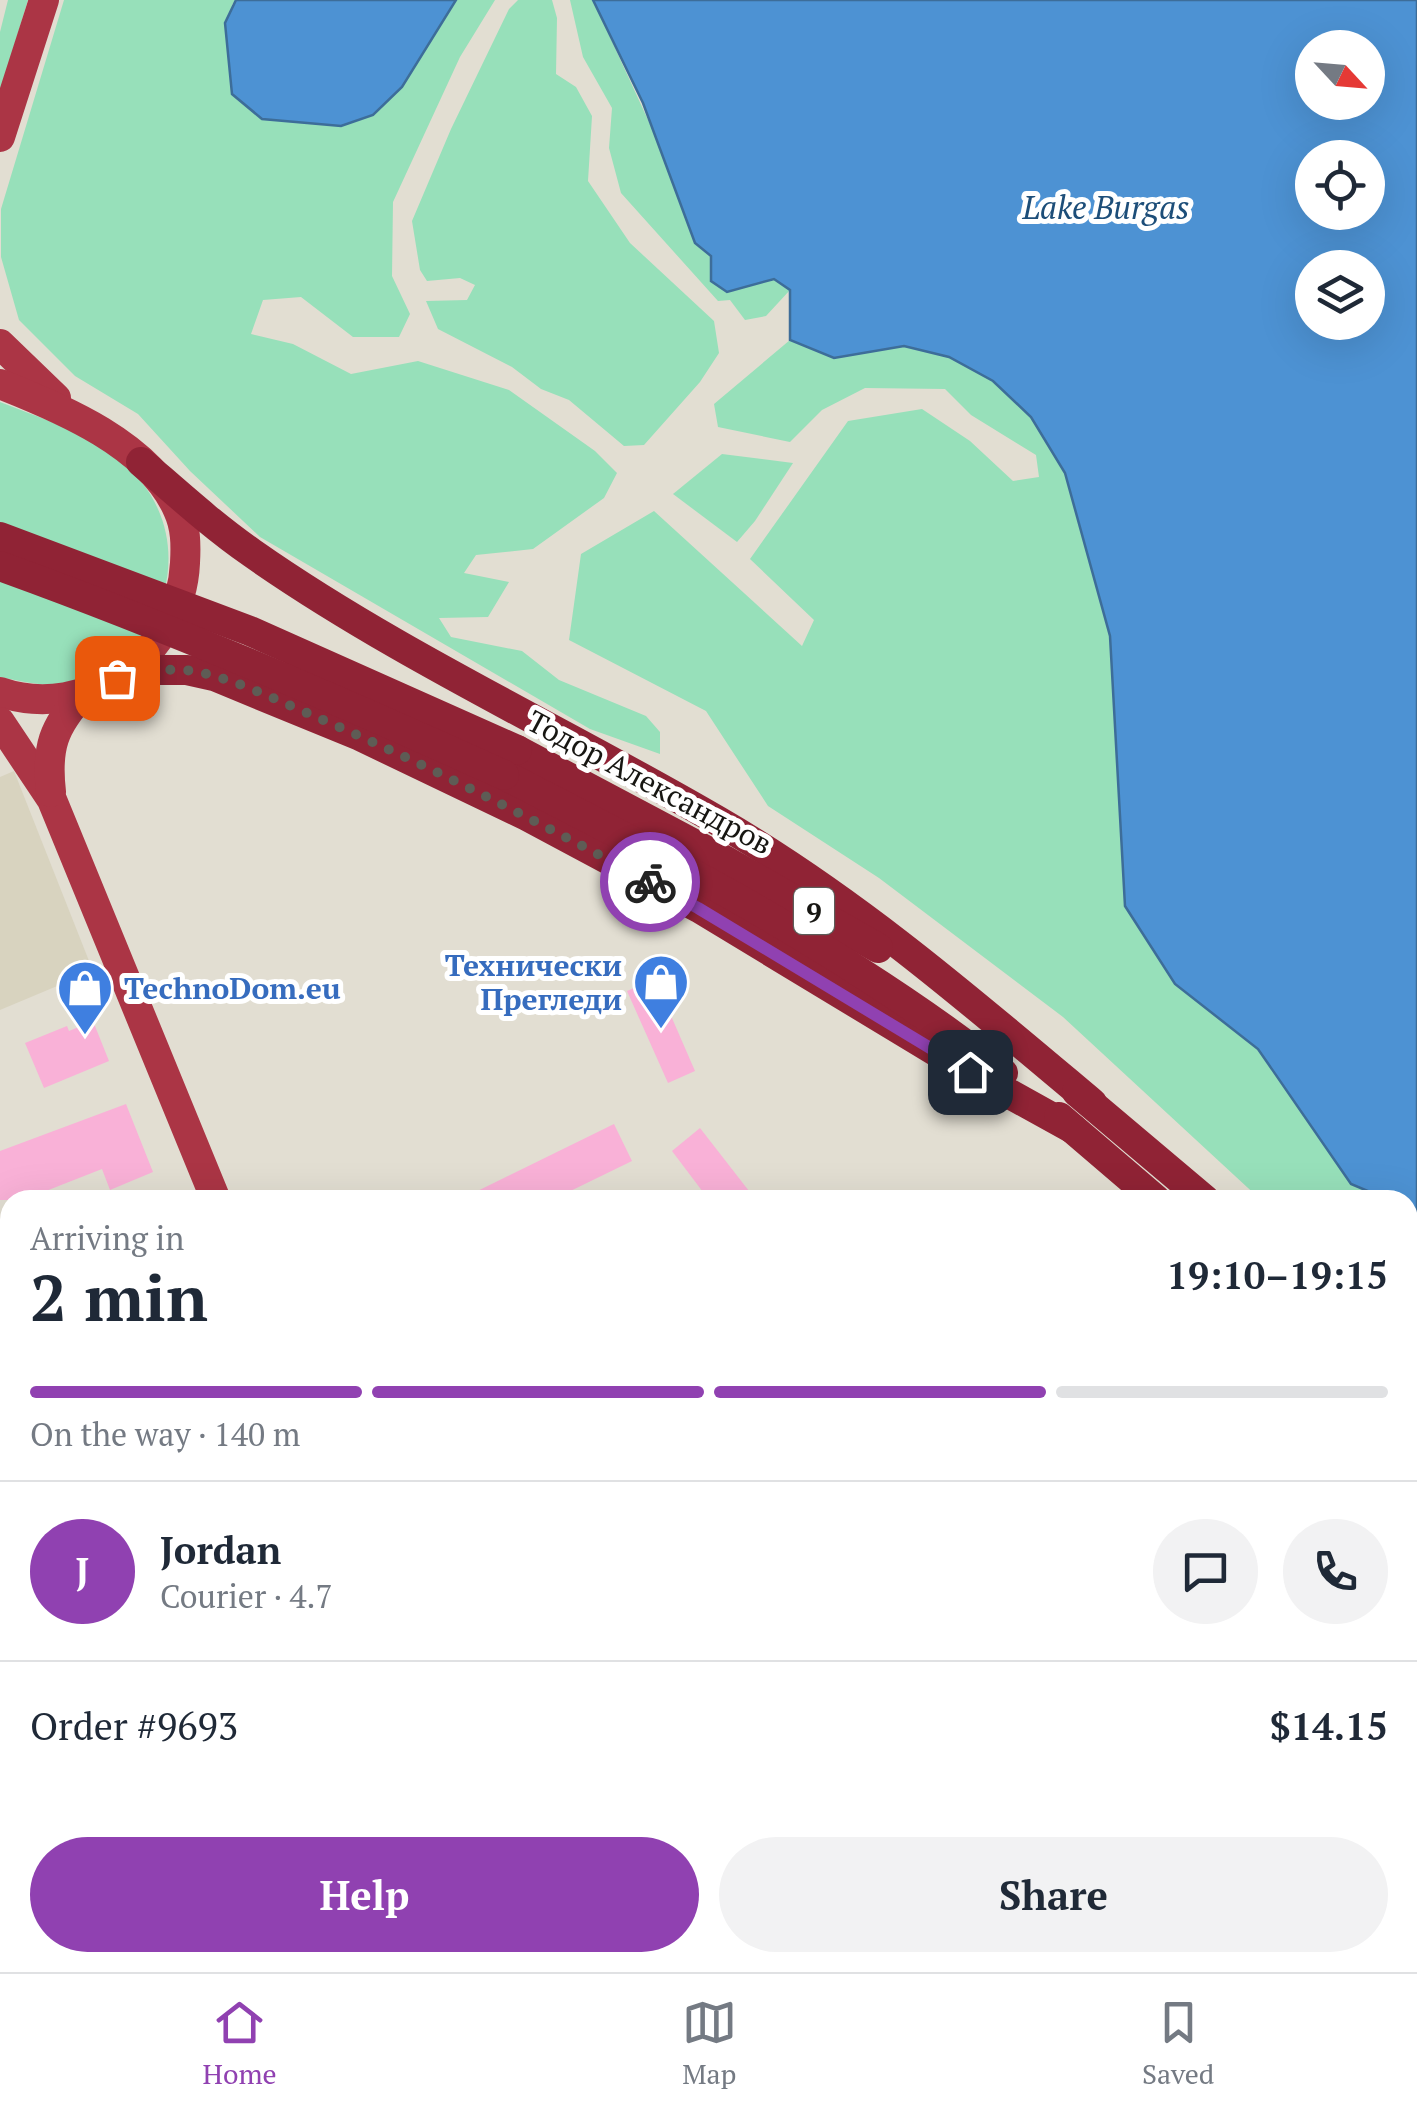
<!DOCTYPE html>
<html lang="en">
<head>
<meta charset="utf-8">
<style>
	:root { --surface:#fff; --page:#f2f2f3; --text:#1f2937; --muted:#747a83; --line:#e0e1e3; --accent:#9041b1 }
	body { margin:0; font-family:"PT Serif",serif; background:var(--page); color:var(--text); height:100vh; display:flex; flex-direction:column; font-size:38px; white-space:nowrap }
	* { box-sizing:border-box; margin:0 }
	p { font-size:32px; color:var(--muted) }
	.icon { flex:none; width:55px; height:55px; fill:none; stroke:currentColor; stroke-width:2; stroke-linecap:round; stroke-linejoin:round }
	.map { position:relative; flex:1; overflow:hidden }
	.sheet { position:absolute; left:0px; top:1190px; width:1418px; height:782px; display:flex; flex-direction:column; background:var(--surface); border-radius:30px 30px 0 0; box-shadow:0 10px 40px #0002 }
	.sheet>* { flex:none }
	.needle { width:65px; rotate:116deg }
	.controls { position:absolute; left:1295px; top:30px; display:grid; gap:20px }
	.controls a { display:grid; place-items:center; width:90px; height:90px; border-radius:50%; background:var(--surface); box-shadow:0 10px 40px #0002; font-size:50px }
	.pin { position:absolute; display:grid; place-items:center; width:85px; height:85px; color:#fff; margin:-42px; border-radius:20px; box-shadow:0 5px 15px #0006 }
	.courier { position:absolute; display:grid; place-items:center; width:100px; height:100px; margin:-50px; border:8px solid #9041b1; border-radius:50%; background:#fff; color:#222; box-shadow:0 2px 12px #0007 }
	.headline em { font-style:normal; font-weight:700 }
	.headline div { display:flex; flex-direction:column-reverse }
	.headline { display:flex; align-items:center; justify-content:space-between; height:170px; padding:0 30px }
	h1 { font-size:65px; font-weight:700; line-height:75px }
	.bar { display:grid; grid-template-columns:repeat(4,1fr); gap:15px 10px; align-content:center; height:120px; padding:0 30px }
	.bar i { height:12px; border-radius:8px; background:var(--line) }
	.bar .selected { background:var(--accent) }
	.bar p { grid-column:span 4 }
	.line { display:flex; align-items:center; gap:25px; padding:0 30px; border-top:2px solid var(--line) }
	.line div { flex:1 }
	.round { display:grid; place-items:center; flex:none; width:105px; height:105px; border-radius:52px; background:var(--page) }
	.cta { display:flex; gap:20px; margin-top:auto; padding:20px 30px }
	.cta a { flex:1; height:115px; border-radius:60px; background:var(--accent); color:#fff; font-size:40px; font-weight:700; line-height:115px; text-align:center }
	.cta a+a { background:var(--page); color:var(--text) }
	.dock { display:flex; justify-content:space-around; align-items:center; height:140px; border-top:2px solid var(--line); background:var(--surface); font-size:28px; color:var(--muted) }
	.dock a { display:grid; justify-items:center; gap:5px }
	.dock .selected { color:var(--accent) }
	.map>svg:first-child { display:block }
</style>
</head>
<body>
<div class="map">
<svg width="1417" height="1972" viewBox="0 0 1417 1972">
	<rect width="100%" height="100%" fill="#e2ded2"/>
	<!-- built -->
	<path fill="#d8d3bf" d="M 14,771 L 93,971 L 0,1010 L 0,777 Z"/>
	<!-- education -->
	<path fill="#e8cdcb" d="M 446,1962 L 501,1963 L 511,1972 L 444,1972 Z"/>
	<!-- green -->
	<g fill="#97e0ba">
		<path d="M 8,0 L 28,0 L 0,92 L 0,32 Z"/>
		<path d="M 64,0 L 236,0 L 232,5 L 402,87 L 456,0 L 495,0 L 460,57 L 393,202 L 392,276 L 410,314 L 399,337 L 353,337 L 301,297 L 263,300 L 251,334 L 293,344 L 351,374 L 418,361 L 509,390 L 595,451 L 617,473 L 604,498 L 533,549 L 476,555 L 464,573 L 509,582 L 488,617 L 439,618 L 451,637 L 522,651 L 559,680 L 646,716 L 660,732 L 660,754 L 590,729 L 260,537 L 190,471 L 138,414 L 75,376 L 19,320 L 1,257 L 1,209 Z"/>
		<path d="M 518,0 L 552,0 L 557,18 L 556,74 L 576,87 L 592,116 L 588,181 L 630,243 L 714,321 L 719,353 L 700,382 L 644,445 L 624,446 L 569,400 L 541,389 L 512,367 L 438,329 L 426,301 L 467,300 L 475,285 L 460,278 L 427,281 L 420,270 L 412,221 L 451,129 L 509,9 Z"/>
		<path d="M 570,0 L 593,0 L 727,292 L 774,279 L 790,290 L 766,316 L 745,320 L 730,300 L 718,301 L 621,193 L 609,148 L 612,108 L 583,57 Z"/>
		<path d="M 790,340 L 834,358 L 904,346 L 949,357 L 993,380 L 1031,417 L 1065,473 L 1110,636 L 1125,906 L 1175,984 L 1258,1049 L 1351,1184 L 1389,1200 L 1261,1200 L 1063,1017 L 879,878 L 768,806 L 706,711 L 569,640 L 581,554 L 654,511 L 802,646 L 814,620 L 750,559 L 848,421 L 922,409 L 970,441 L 1013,481 L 1039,477 L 1036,455 L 971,415 L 945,389 L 865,388 L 822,410 L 790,442 L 718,427 L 714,404 Z"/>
		<path d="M 0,402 C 48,421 106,438 140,480 C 187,537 174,619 115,661 C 108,667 99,676 91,679 C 63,691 28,683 0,677 Z"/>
		<path d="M 722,454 L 793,463 L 755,521 L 737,542 L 673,494 Z"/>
		<path d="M 1408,1208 L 1417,1212 L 1417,1347 L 1408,1338 Z"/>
		<path d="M 978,1962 L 1195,1962 L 1205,1971 L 972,1972 Z"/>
	</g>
	<!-- water -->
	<g fill="#4d92d3" stroke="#3d6d99" stroke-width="2.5" fill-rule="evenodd">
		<path d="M 236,0 L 456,0 L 402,87 L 373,115 L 341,126 L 262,119 L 232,94 L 225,23 Z"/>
		<path d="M 593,0 L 1417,0 L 1417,1212 L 1408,1208 L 1408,1200 L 1389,1200 L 1351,1184 L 1258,1049 L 1175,984 L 1125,906 L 1110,636 L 1065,473 L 1031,417 L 993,381 L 949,357 L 904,346 L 834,358 L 790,340 L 790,290 L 774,279 L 727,292 L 711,281 L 711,256 L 695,243 L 643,103 ZM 1312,48 L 1368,48 L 1368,102 L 1312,102 ZM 1312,158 L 1368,158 L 1368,212 L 1312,212 ZM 1312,268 L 1368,268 L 1368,322 L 1312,322 Z"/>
	</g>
	<!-- building -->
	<g fill="#f9b1d7">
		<path d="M 655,979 L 695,1071 L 668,1083 L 627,991 Z"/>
		<path d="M 93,1021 L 109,1061 L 44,1088 L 25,1043 L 67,1026 L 69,1031 Z"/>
		<path d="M 126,1104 L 153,1172 L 110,1190 L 102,1169 L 23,1200 L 0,1200 L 0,1151 Z"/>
		<path d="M 614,1124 L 632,1161 L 552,1200 L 459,1200 Z"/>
		<path d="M 700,1128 L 756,1200 L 709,1200 L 672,1151 Z"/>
	</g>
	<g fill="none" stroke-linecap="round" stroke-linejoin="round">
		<!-- minor -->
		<g stroke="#c9888a" stroke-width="22">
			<path d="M 0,1405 L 10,1407"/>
			<path d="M 1408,1457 L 1417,1482"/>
			<path d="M 0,1566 L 10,1567"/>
			<path d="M 0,1693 L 10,1695"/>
			<path d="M 0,1841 L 10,1778"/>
			<path d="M 0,1957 L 10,1958"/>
			<path d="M 39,1962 L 101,1972"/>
			<path d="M 517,1962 L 527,1972"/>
			<path d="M 135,1972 L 136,1962"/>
			<path d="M 287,1972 L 289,1962"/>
			<path d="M 430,1972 L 431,1962"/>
			<path d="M 747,1972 L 755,1962"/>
		</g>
		<!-- major -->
		<g stroke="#ab3545" stroke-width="30">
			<path d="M 0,137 L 44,0"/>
			<path d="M 0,344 L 56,398"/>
			<path d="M 0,384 C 61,408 150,445 178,510 C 186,527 186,545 185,563 C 181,654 87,722 0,692"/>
			<path d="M 0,722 L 52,800 L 216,1200"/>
			<path d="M 51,792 C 46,748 53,727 83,694"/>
			<path d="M 848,1962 L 859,1972"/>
		</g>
		<!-- highway -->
		<g stroke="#902335" stroke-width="30">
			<path d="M 141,462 C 177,493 213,526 252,553 C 396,654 566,732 718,821 C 854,900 972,1002 1092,1103"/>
			<path d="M 117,677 L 157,670 L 187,670 L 214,676 L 360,736 L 527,816 L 699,908 L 970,1072 L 1073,1129"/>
			<path d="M 517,750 L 726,861 L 878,948"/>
			<path d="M 504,775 C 677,863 850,953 1003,1073"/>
			<path d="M 1077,1092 L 1205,1200"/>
			<path d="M 1059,1117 L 1156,1200"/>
			<path d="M 1408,1392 L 1417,1401"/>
			<path d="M 1408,1437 L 1417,1447"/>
		</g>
		<!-- highway-bridge -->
		<g stroke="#902335" stroke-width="30">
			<path d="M 0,537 L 250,631 L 517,750"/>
			<path d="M 0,566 C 172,628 338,700 504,775"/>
		</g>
	</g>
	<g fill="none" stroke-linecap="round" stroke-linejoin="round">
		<!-- done -->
		<path stroke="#5e5c55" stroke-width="10" stroke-dasharray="0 18" d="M 117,678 C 142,673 167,667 193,671 C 237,679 280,702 321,719 C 434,768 542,824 650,882"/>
		<!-- route -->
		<path stroke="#9041b1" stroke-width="12" d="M 650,882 L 698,908 L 970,1072"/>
	</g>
	<!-- icons -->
	<defs>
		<g id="shop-pin" transform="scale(2.875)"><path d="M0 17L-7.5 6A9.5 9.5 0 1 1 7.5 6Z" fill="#3f7fe0" stroke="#fff"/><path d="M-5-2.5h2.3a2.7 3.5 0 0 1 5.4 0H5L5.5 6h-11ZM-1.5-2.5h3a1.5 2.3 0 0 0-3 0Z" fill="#fff"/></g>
	</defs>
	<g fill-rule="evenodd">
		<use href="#shop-pin" x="661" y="982"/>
		<use href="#shop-pin" x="85" y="988"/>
	</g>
	<g text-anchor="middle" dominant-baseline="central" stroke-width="10" stroke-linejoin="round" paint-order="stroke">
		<!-- shield labels -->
		<rect fill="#fff" stroke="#5d5c59" stroke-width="2.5" x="794" y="888" width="40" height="46" rx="8"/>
		<g font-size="28" font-weight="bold" fill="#171612">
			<text x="814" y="911">9</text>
		</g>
		<!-- street labels -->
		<g font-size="30" fill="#171612" stroke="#fff">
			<text transform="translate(650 782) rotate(28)">Тодор Александров</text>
		</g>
		<!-- shop labels -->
		<g font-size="30" font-weight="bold" fill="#366cbe" stroke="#fff" text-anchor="end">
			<text x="622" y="965">Технически<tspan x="622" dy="34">Прегледи</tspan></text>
			<text x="124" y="988" text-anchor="start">TechnoDom.eu</text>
		</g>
		<!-- water labels -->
		<g font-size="32" font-style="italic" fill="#1d4e79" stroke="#fff">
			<text x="1106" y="207">Lake Burgas</text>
		</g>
	</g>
</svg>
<div class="controls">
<a><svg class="needle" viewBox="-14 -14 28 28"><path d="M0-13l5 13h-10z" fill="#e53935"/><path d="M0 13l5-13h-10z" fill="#747a83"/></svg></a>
<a><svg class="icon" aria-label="locate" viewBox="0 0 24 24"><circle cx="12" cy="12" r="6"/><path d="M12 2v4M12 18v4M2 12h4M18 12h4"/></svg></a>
<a><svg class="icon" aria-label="layers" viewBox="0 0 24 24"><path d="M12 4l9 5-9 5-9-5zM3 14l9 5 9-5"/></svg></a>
</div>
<div class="pin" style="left:117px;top:678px;background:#ea580c"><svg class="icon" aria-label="bag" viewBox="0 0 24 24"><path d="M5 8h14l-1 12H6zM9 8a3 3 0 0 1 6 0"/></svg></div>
<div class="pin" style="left:970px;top:1072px;background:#1f2937"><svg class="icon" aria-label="home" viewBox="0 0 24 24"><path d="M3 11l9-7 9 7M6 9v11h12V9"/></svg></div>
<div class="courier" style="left:650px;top:882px"><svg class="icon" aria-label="bike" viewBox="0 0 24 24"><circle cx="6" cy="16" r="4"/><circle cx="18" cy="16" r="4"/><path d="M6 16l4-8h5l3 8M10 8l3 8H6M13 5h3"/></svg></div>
<section class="sheet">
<div class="headline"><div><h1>2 min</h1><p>Arriving in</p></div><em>19:10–19:15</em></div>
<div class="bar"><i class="selected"></i><i class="selected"></i><i class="selected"></i><i></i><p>On the way · 140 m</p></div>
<div class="line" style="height:180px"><b class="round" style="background:var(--accent);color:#fff">J</b><div><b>Jordan</b><p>Courier · 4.7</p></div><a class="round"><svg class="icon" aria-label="chat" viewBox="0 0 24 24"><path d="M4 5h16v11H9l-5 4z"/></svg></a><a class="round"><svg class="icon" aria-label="phone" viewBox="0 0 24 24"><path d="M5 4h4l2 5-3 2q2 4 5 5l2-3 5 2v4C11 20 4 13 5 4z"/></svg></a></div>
<div class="line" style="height:130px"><div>Order #9693</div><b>$14.15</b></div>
<div class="cta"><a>Help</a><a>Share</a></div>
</section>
</div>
<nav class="dock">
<a class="selected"><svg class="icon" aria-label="home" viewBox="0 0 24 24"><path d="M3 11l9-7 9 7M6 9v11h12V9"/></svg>Home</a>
<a><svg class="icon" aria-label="map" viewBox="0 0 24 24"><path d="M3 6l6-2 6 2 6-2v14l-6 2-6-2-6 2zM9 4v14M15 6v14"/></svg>Map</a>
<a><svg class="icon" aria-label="saved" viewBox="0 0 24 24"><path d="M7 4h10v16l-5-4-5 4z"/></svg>Saved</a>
</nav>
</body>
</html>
